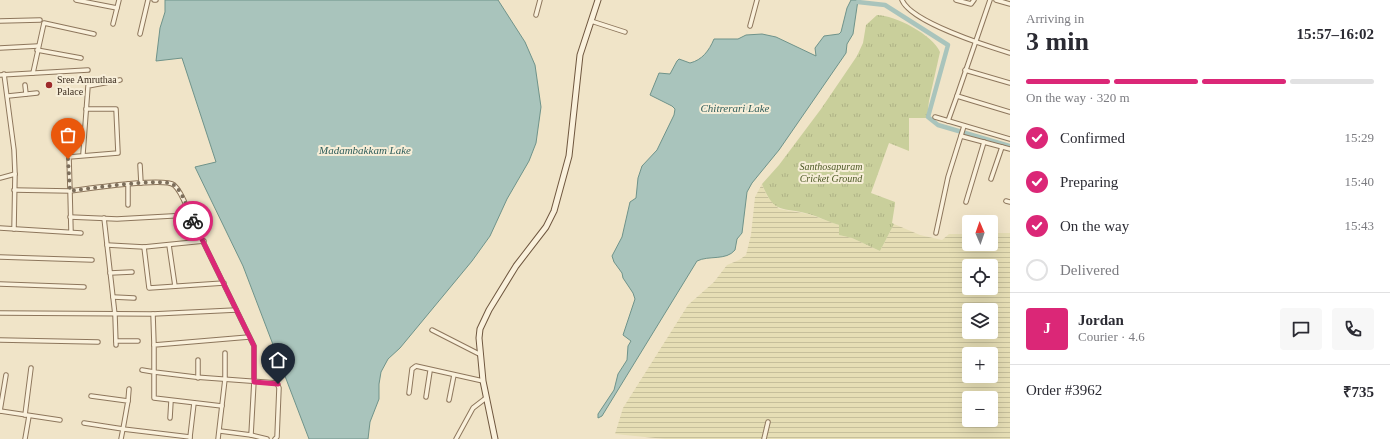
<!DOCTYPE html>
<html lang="en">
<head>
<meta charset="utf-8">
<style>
	:root { --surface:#fff; --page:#f7f7f7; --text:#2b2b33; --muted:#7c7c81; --line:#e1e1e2; --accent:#db2777 }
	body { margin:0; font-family:Georgia,serif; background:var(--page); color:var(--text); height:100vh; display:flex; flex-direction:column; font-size:15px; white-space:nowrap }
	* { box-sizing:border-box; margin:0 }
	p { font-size:13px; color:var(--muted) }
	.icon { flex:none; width:22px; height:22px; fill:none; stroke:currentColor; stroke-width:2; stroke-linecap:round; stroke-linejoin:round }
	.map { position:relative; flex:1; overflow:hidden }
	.panel { display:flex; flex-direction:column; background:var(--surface); width:380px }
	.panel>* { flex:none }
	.needle { width:26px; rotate:358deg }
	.tools { position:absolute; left:962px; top:215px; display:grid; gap:8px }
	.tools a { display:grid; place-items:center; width:36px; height:36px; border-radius:4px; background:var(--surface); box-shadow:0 4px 16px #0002; font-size:20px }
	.pin { position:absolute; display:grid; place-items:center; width:34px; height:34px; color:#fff; margin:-41px -17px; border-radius:50% 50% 50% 0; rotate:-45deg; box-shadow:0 0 4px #0007 }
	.pin .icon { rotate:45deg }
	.courier { position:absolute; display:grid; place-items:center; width:40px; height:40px; margin:-20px; border:3px solid #db2777; border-radius:50%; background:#fff; color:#222; box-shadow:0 1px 5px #0007 }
	.head em { font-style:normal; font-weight:800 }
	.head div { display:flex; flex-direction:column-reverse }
	.head { display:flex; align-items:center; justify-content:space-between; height:68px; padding:0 16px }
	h1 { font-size:26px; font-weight:800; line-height:30px }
	.bar { display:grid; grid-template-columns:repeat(4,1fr); gap:6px 4px; align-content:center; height:48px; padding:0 16px }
	.bar i { height:5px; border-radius:3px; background:var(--line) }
	.bar .current { background:var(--accent) }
	.bar p { grid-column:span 4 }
	.line { display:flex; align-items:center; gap:10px; padding:0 16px; border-top:1px solid var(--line) }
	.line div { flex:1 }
	.round { display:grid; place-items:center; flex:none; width:42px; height:42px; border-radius:4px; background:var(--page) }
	ol { padding:0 16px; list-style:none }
	li { display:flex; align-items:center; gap:12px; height:44px }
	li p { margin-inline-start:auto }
	li .icon { padding:4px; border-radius:50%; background:var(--accent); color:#fff; stroke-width:4 }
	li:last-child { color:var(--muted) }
	li i { width:22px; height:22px; border:2px solid var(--line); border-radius:50% }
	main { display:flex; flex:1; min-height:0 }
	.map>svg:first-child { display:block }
</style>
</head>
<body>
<main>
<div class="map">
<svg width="1010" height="439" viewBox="0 0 1010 439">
	<defs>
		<pattern id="farmland-rules" width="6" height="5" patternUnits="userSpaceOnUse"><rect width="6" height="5" fill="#e6deb5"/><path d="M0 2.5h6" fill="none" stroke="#c6bf9b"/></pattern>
		<pattern id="park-tufts" width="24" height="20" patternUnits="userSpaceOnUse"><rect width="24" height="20" fill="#c9cf9b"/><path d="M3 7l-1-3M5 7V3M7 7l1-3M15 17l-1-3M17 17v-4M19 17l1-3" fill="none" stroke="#aeb285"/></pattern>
	</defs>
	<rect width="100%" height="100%" fill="#f0e4c8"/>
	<!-- farmland -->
	<path fill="url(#farmland-rules)" fill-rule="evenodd" d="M 762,184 L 767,196 L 779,209 L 808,214 L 839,225 L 839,235 L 852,238 L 880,251 L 894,224 L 920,235 L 942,240 L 949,234 L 969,234 L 969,244 L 991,244 L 991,233 L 1010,233 L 1010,439 L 665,439 L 615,434 L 623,408 L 688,305 L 714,282 L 727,265 L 739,260 L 746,255 L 751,235 L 755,197 ZM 969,266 L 991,266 L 991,288 L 969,288 ZM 969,310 L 991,310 L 991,332 L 969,332 ZM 969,354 L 991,354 L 991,376 L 969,376 ZM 969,398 L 991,398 L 991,420 L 969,420 Z"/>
	<!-- park -->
	<path fill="url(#park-tufts)" d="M 877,15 C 895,15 933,35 940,52 L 929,101 L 927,118 L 909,118 L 909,151 L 889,143 L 871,193 L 895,202 L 895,204 L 892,223 L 894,224 L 880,251 L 852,238 L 839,235 L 839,225 C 829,222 819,217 809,214 C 782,206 775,216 762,184 L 779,165 L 821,109 L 857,56 L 863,43 L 866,25 Z"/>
	<!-- water -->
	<g fill="#a9c4bc" stroke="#6f938a">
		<path d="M 165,0 L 498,0 L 525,42 L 535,65 L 541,107 L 536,143 L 529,161 L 507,199 L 490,236 L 472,261 L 400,348 L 388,359 L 381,372 L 379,384 L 379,399 L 370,422 L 368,439 L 309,439 L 243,266 L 195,167 L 216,162 L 182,58 L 156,61 L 160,28 L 165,12 Z"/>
		<path d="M 851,0 L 858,0 L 853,34 L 847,44 L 846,53 L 779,150 L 752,183 L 747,192 L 742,233 L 737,239 L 735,250 C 726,261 709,255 697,261 L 613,398 L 602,416 L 598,418 L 598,414 L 614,390 L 618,374 L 627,360 L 628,346 L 631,341 L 623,335 L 635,299 L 633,293 L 623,278 L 622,273 L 614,262 L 612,256 L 622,237 L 630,202 L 636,198 L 638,178 L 642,166 L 657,150 L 674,115 L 675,109 L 672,106 L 650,95 L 659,73 L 670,74 L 677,61 L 679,59 L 690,63 C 702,60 709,51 714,39 L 738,39 L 746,35 L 762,34 L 776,37 L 816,56 L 815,48 L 824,36 L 839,34 L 841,32 L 847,8 Z"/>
	</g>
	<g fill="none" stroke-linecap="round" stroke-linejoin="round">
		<!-- canal -->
		<path stroke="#a9c4bc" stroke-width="4.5" d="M 858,2 L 885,5 L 948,45 L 928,117 L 938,125 L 1010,146"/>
		<!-- street casing -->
		<g stroke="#8d765c" stroke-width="5.5">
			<g id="street">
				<path d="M 76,0 L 117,8"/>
				<path d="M 154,0 L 156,0"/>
				<path d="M 902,0 C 911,22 987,46 1010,53"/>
				<path d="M 956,0 L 971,4 L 974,0"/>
				<path d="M 990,0 L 957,96 L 1010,112"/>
				<path d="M 996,0 L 1010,4"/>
				<path d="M 536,15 L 540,0"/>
				<path d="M 0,21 L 40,20"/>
				<path d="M 591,21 L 625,32"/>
				<path d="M 113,24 L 119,0"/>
				<path d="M 750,26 L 757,0"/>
				<path d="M 140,34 L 148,0"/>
				<path d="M 0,48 L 38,46"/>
				<path d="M 37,50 L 81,58"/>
				<path d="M 965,70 L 1010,83"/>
				<path d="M 33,73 L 44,23 L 94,34"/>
				<path d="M 4,74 L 14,150 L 15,174"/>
				<path d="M 0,75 L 88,70"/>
				<path d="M 25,85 L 26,94"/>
				<path d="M 8,96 L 37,93"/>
				<path d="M 86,109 L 116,109 L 118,153 L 69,157 L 70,191 C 87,189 164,177 174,185 C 182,192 186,206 190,215"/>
				<path d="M 935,117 L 1010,139"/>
				<path d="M 948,121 L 957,96"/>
				<path d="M 961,136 L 1010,149"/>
				<path d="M 83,154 L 88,86 L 120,80"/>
				<path d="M 140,165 L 141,183"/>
				<path d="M 0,178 L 15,174 L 14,229"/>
				<path d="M 991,179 L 1002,147"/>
				<path d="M 128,184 L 128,205"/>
				<path d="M 14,190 L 70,191 L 71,232"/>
				<path d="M 1006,201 L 1010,202"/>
				<path d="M 966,202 L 984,142"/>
				<path d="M 70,217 L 117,219 L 190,215 L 254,346 L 254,381 L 251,435 L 220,431"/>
				<path d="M 104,218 L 115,315 L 116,345"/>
				<path d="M 0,228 L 81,233"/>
				<path d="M 936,233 L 948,177 L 964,126"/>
				<path d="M 107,245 L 144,247 L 204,241"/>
				<path d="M 169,245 L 175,286"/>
				<path d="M 144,247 L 149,288 L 224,283"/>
				<path d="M 0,257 L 92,260"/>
				<path d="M 110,273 L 132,272"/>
				<path d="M 0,284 L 84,287"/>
				<path d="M 113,297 L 134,298"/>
				<path d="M 0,313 L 153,314 L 236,310"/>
				<path d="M 153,314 L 154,345"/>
				<path d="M 432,330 L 481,355"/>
				<path d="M 249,337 L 154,345 L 154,372 L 195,377 L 277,383 L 279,388 L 277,437 L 275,439"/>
				<path d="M 0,340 L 98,342"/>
				<path d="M 116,341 L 138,341"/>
				<path d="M 142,370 L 154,372 L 154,398 L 222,406"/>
				<path d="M 198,378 L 198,360"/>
				<path d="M 409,393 L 412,369 L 416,366 L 483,381"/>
				<path d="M 91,396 L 128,401 L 123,429 L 190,437 L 190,439"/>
				<path d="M 426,397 L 430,371"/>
				<path d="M 449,400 L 454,375"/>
				<path d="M 128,401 L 129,389"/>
				<path d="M 0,411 L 60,420"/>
				<path d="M 0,411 L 6,375"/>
				<path d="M 25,415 L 31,368"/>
				<path d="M 170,418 L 171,401"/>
				<path d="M 84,423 L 123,429 L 121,439"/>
				<path d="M 251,435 L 267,439"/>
				<path d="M 190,437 L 194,403"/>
				<path d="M 25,439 L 29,416"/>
				<path d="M 218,439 L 225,379 L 225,353"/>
				<path d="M 456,439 L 473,408 L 486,398"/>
				<path d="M 764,439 L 768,422"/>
			</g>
		</g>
		<!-- secondary casing -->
		<g stroke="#6f573f" stroke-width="7">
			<path id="secondary" d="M 495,439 L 483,381 L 479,338 L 480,329 L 489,310 L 516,266 L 546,227 L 554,211 L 569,156 L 580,55 L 598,0"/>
		</g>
		<!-- street -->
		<use href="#street" stroke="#faf1dc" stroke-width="3.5"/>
		<!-- secondary -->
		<use href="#secondary" stroke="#faf1dc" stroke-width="5"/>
	</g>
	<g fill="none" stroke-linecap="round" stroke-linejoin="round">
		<!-- done -->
		<path stroke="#7c6e5b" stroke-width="4" stroke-dasharray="0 7.2" d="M 68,159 L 70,191 C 87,189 164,177 174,185 C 184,193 187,210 193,221"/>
		<!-- route -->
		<path stroke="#db2777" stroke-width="5" d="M 193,221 L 254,346 L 254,382 L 278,384"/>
	</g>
	<!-- markers -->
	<circle fill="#9e2a2b" stroke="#f7eed8" stroke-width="1.5" cx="49" cy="85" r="4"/>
	<g text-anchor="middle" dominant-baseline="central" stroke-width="4" stroke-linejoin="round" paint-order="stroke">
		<!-- poi labels -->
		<g font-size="10" fill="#3d2e20" stroke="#f7eed8" text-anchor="start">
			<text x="57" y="79">Sree Amruthaa<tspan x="57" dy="12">Palace</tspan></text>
		</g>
		<!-- park labels -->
		<g font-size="10" font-style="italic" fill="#4d5a26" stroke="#f7eed8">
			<text x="831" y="166">Santhosapuram<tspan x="831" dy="12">Cricket Ground</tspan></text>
		</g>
		<!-- water labels -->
		<g font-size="11" font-style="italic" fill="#2f5d5a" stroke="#f7eed8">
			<text x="735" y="108">Chitrerari Lake</text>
			<text x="365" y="150">Madambakkam Lake</text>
		</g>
	</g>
</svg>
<div class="tools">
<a><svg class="needle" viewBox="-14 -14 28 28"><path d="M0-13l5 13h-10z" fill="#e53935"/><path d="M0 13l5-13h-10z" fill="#7c7c81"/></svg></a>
<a><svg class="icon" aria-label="locate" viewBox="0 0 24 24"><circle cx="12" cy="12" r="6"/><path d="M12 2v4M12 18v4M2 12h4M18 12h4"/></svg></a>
<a><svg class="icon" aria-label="layers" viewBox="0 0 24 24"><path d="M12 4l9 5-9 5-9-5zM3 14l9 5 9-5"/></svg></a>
<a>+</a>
<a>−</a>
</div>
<div class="pin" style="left:68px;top:159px;background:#ea580c"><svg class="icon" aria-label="bag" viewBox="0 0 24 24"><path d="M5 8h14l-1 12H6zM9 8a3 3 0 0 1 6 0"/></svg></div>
<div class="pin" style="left:278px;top:384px;background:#1f2937"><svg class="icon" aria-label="home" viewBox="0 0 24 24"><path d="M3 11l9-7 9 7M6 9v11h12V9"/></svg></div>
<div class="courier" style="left:193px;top:221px"><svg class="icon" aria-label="bike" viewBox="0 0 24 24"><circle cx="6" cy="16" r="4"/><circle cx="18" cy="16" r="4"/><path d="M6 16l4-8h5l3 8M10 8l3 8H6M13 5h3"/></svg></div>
</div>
<section class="panel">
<div class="head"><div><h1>3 min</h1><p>Arriving in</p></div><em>15:57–16:02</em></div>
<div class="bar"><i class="current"></i><i class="current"></i><i class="current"></i><i></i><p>On the way · 320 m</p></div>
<ol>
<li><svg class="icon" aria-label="check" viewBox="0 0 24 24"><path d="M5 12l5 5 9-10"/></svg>Confirmed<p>15:29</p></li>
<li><svg class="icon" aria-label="check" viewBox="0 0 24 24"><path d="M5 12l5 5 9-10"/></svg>Preparing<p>15:40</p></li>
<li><svg class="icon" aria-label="check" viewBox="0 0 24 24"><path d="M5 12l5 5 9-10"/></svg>On the way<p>15:43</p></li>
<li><i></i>Delivered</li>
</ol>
<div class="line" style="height:72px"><b class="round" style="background:var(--accent);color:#fff">J</b><div><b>Jordan</b><p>Courier · 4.6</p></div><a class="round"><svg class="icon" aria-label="chat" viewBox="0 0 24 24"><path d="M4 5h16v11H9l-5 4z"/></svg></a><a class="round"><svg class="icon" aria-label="phone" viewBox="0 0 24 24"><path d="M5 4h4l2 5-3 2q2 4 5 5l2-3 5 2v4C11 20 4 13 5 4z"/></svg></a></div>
<div class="line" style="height:52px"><div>Order #3962</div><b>₹735</b></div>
</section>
</main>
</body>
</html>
